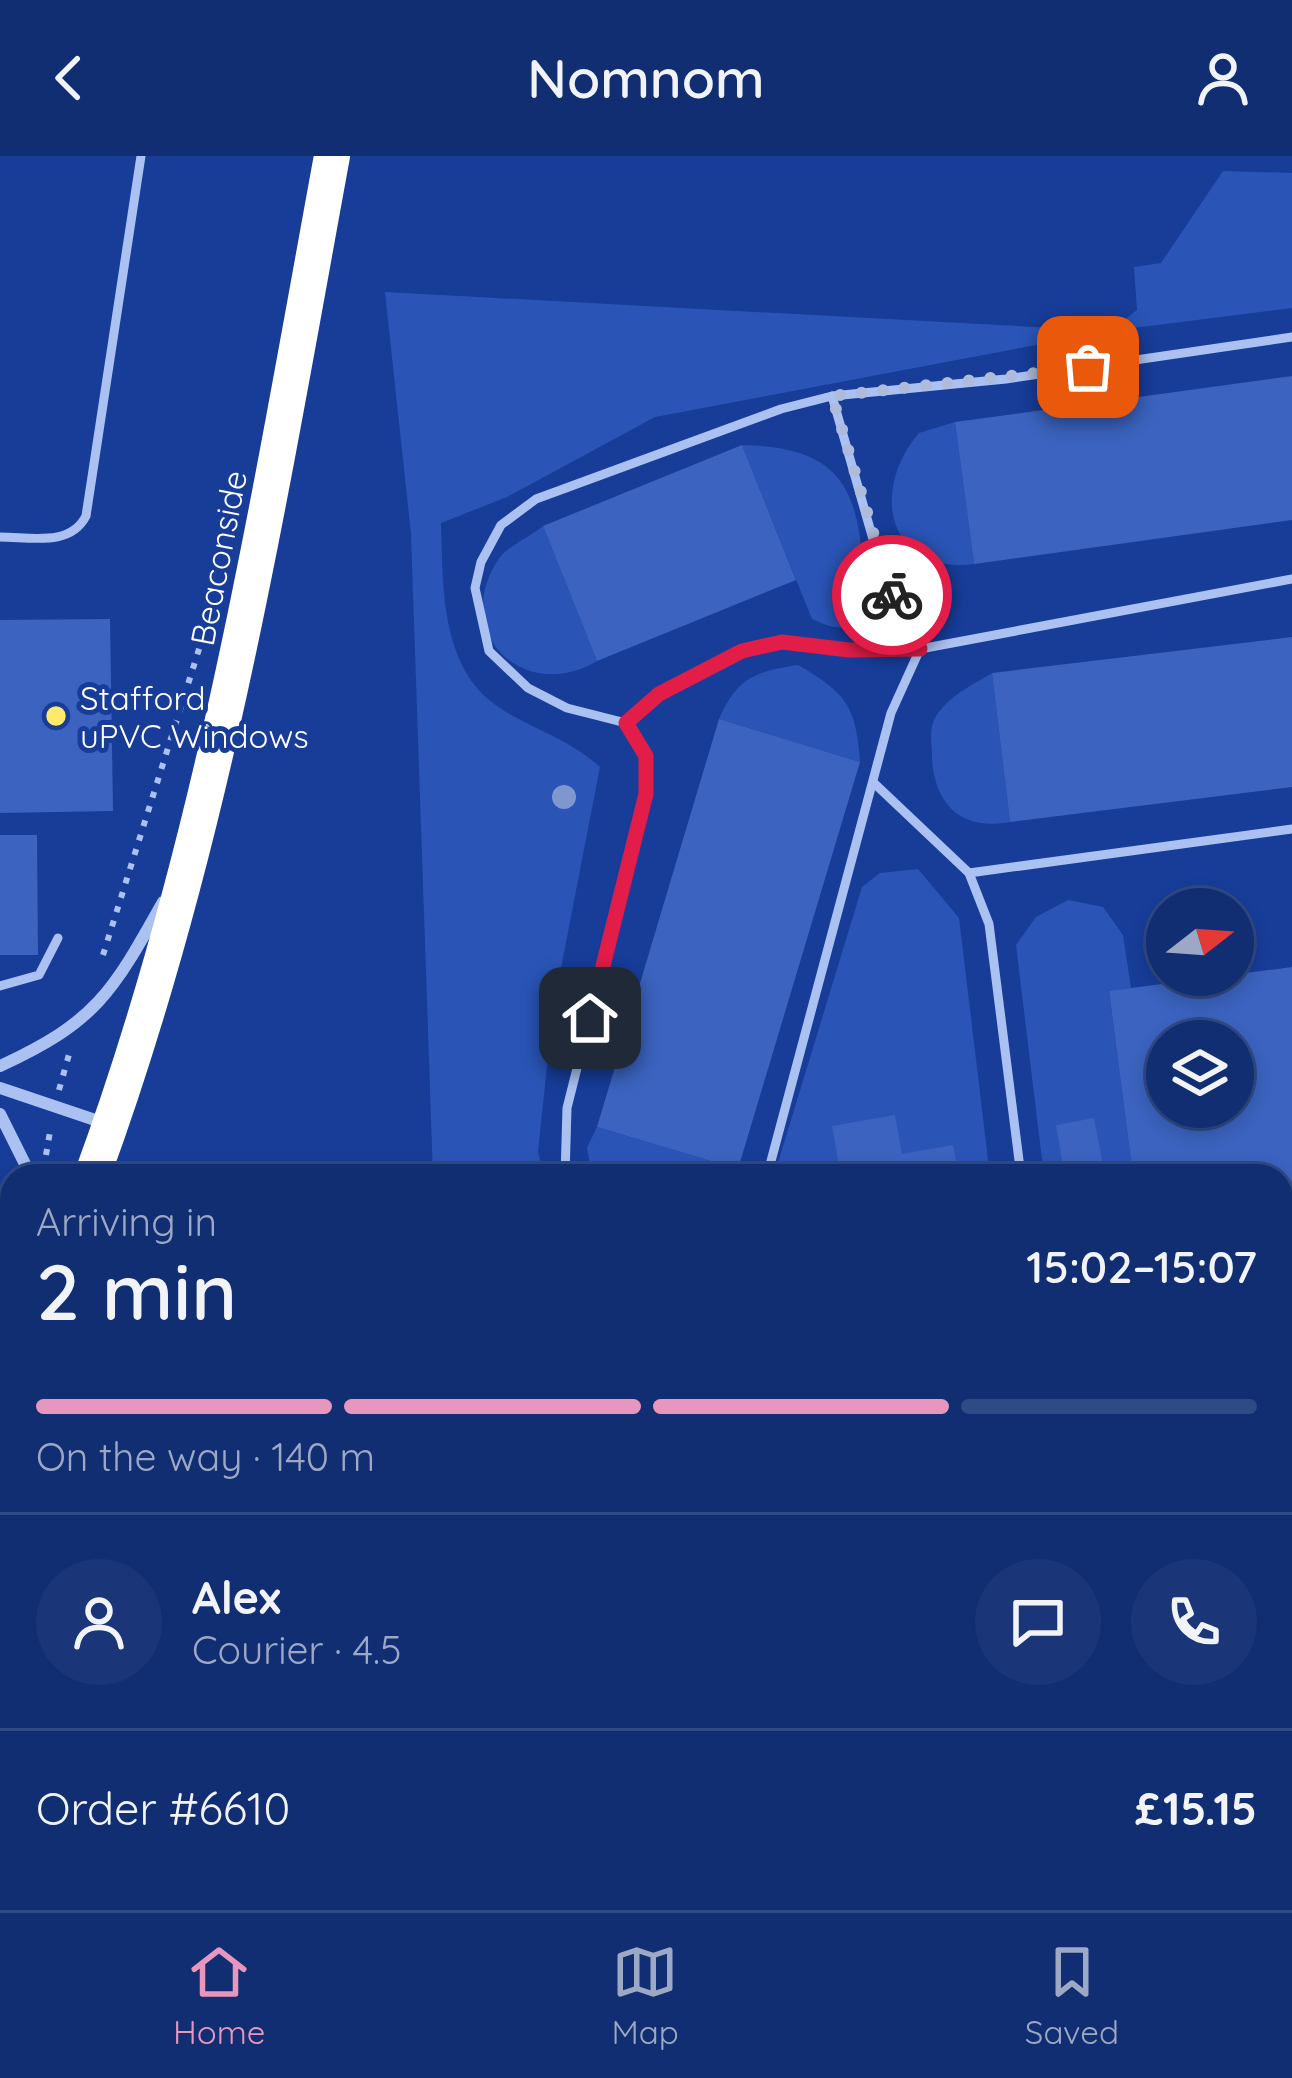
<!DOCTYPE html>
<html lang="en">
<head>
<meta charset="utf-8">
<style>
	:root { --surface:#112e73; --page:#1a3678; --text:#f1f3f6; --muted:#9ca8c4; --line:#304a85; --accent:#e797bd }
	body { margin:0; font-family:Quicksand,sans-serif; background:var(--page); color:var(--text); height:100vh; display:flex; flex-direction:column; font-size:45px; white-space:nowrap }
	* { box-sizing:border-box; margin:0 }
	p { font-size:39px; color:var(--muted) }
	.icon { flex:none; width:66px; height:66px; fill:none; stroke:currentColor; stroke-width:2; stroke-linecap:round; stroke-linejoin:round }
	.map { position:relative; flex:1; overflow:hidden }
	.side { position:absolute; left:0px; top:1008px; width:1293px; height:747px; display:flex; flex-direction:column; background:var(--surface); border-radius:36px 36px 0 0; box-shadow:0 6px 18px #0003,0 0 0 3px var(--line) }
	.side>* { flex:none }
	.needle { width:78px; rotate:73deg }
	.buttons { position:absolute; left:1146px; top:732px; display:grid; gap:24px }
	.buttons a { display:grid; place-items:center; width:108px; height:108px; border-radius:50%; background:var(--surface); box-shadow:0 6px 18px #0003,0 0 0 3px var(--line); font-size:60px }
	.pin { position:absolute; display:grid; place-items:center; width:102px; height:102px; color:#fff; margin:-51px; border-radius:24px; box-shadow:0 6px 18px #0006 }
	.courier { position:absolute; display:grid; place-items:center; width:120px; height:120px; margin:-60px; border:9px solid #e11d48; border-radius:50%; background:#fff; color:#222; box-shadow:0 3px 15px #0007 }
	.summary em { font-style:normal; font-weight:600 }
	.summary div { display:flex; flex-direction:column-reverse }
	.summary { display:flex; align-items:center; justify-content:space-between; height:204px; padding:0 36px }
	h1 { font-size:78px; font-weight:600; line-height:90px }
	.bar { display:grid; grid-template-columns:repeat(4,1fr); gap:18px 12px; align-content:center; height:144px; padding:0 36px }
	.bar i { height:15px; border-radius:9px; background:var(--line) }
	.bar .selected { background:var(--accent) }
	.bar p { grid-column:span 4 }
	.line { display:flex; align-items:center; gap:30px; padding:0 36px; border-top:3px solid var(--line) }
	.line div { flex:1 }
	.round { display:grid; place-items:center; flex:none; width:126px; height:126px; border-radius:63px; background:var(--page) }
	header { display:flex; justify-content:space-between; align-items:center; height:156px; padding:0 36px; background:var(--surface); font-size:54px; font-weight:600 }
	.tabs { display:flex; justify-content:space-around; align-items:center; height:168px; border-top:3px solid var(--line); background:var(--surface); font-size:33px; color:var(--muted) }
	.tabs a { display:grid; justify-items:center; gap:6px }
	.tabs .selected { color:var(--accent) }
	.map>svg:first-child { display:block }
</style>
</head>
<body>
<header><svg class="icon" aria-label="back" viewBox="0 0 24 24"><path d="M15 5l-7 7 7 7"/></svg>Nomnom<svg class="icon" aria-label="person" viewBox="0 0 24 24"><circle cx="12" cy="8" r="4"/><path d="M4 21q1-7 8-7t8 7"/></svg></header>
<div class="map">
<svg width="1292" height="1754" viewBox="0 0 1292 1754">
	<rect width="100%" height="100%" fill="#173d99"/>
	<!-- green -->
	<g fill="#2a55b7">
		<path d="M 1223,15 L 1292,17 L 1292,152 L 1110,175 L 655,261 L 507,341 L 441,367 C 443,424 440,501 488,543 C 520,570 565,579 600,611 L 553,853 L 538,996 L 545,1020 L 433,1020 L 411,378 L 385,136 L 1110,175 L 1137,154 L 1134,111 L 1161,107 Z"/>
		<path d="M 955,266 L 974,408 C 888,419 869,335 919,277 Z"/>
		<path d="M 742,289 C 866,291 858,359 867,458 C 849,478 834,473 812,463 Z"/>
		<path d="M 543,370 L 597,505 C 522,549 451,475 498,404 C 506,391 530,381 543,370 Z"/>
		<path d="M 798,509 C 846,537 856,550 860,606 L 719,563 C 737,522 754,516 798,509 Z"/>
		<path d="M 992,517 L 1010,666 C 962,675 934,649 932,601 C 932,588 929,575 934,564 C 946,541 971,530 992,517 Z"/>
		<path d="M 918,713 L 959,762 L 990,1020 L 774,1020 L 862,731 L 880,717 Z"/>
		<path d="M 1068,744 L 1103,751 L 1123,779 L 1131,832 L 1109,836 L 1133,1020 L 1044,1020 L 1016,789 L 1036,761 Z"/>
		<path d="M 597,971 L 738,1013 L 735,1020 L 592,1020 L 587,992 Z"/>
		<path d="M 580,1743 L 939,1743 L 940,1754 L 583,1754 Z"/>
	</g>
	<!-- building -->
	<g fill="#3b63bf" fill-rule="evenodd">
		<path d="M 1292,220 L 1292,364 L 974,408 L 955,266 Z"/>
		<path d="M 742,289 L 796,424 L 597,505 L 543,370 Z"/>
		<path d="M 110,463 L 113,655 L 0,657 L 0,464 Z"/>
		<path d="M 1292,481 L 1292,631 L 1010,666 L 992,517 Z"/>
		<path d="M 719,563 L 860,606 L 738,1013 L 597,971 Z"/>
		<path d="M 0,679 L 37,679 L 38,799 L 0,799 Z"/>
		<path d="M 1292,811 L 1292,1103 L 1281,1104 L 1281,1020 L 1133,1020 L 1109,835 ZM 1167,885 L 1233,885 L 1233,951 L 1167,951 Z"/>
		<path d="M 895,959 L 902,998 L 953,989 L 959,1020 L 841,1020 L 832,970 Z"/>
		<path d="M 1094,962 L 1103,1009 L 1064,1016 L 1056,969 Z"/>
	</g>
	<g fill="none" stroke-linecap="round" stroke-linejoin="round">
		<!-- path -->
		<g stroke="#abc1f2" stroke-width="6" stroke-dasharray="6 9" stroke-linecap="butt">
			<path d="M 103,799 L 205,474"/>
			<path d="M 59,934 L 70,895"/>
			<path d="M 46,999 L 51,970"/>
			<path d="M 0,1119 L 12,1079"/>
		</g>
		<!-- lane -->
		<g stroke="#abc1f2" stroke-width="9">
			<path d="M 832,240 L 883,418 L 920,493"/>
			<path d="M 0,381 C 31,381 70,391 86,360 L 141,0"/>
			<path d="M 626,567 L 659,538 L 742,495 L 782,486 L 849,494 L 920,493"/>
			<path d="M 875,628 L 969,717 L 989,768 L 1021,1020"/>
			<path d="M 969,717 L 1292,673"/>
			<path d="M 0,830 L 39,819 L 58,782"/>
			<path d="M 565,1020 L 567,952 L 646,638 L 646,600 L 626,567 L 567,552 L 528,532 L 489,495 L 475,432 L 481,406 L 501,369 L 536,343 L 781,253 L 832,240 L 1006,223 L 1292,181"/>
			<path d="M 767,1020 L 891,557 L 920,493 L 1292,423"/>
			<path d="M 1281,1251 L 1292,1253"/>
			<path d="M 1281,1593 L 1292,1514"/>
			<path d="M 1281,1698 L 1292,1716"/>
			<path d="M 1098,1743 L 1184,1754"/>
			<path d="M 1191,1754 L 1235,1743"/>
		</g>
		<!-- street -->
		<g stroke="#abc1f2" stroke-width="12">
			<path d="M 0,910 C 96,866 112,837 163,746"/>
			<path d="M 0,932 L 104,967"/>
			<path d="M 0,958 L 31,1020"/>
			<path d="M 0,1205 L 12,1162"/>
		</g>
		<!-- highway -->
		<g stroke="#fff" stroke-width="36">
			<path d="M 92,1020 C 213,691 269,343 332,0"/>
			<path d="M 0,1260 L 12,1234"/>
		</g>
	</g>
	<!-- trees -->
	<circle fill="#7e97cf" cx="564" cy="641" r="12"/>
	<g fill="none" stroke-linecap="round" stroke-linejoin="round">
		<!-- done -->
		<path stroke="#aebbdb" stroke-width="12" stroke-dasharray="0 21.6" d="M 892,439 L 832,240 L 1088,211"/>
		<!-- route -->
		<path stroke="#e11d48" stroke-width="15" d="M 590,862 L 646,638 L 646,600 L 626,567 L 659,538 L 742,495 L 782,486 L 849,494 L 920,493 L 892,439"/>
	</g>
	<!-- markers -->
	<circle fill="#ffea6c" stroke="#173d99" stroke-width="4.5" cx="56" cy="560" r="12"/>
	<g text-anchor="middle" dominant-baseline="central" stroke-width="10" stroke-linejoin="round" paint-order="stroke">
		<!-- street labels -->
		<g font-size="33" fill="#fff" stroke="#173d99">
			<text transform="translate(218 402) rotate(-79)">Beaconside</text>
		</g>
		<!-- poi labels -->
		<g font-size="33" fill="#fff" stroke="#173d99" text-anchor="start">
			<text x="80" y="541">Stafford<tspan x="80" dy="38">uPVC Windows</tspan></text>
		</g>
	</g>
</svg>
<div class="buttons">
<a><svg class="needle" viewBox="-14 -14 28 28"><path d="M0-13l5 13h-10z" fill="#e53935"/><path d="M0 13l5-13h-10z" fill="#9ca8c4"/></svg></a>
<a><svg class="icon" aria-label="layers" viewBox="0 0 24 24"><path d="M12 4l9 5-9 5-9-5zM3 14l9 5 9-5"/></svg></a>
</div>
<div class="pin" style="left:1088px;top:211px;background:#ea580c"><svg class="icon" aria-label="bag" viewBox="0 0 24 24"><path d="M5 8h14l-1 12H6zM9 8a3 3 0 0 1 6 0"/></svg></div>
<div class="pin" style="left:590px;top:862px;background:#1f2937"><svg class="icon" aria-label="home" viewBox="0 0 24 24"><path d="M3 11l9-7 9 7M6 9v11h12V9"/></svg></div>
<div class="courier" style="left:892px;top:439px"><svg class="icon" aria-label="bike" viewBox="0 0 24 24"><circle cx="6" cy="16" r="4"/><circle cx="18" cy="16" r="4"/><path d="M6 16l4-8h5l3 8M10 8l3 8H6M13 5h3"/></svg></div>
<section class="side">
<div class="summary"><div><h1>2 min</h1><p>Arriving in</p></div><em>15:02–15:07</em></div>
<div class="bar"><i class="selected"></i><i class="selected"></i><i class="selected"></i><i></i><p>On the way · 140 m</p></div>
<div class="line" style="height:216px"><a class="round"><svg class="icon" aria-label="person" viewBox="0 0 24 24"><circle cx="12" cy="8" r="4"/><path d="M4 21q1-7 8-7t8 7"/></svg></a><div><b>Alex</b><p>Courier · 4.5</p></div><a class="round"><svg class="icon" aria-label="chat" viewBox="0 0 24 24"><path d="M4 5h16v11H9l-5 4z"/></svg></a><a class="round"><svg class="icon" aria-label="phone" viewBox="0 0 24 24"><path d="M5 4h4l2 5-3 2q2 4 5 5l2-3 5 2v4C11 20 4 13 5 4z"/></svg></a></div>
<div class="line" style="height:156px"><div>Order #6610</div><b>£15.15</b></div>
</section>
</div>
<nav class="tabs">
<a class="selected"><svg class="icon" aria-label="home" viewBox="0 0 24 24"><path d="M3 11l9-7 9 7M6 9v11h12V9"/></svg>Home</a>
<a><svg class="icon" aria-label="map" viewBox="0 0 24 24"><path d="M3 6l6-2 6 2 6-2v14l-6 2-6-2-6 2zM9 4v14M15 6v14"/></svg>Map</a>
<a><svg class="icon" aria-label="saved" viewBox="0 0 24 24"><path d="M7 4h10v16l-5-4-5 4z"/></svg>Saved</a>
</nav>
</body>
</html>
